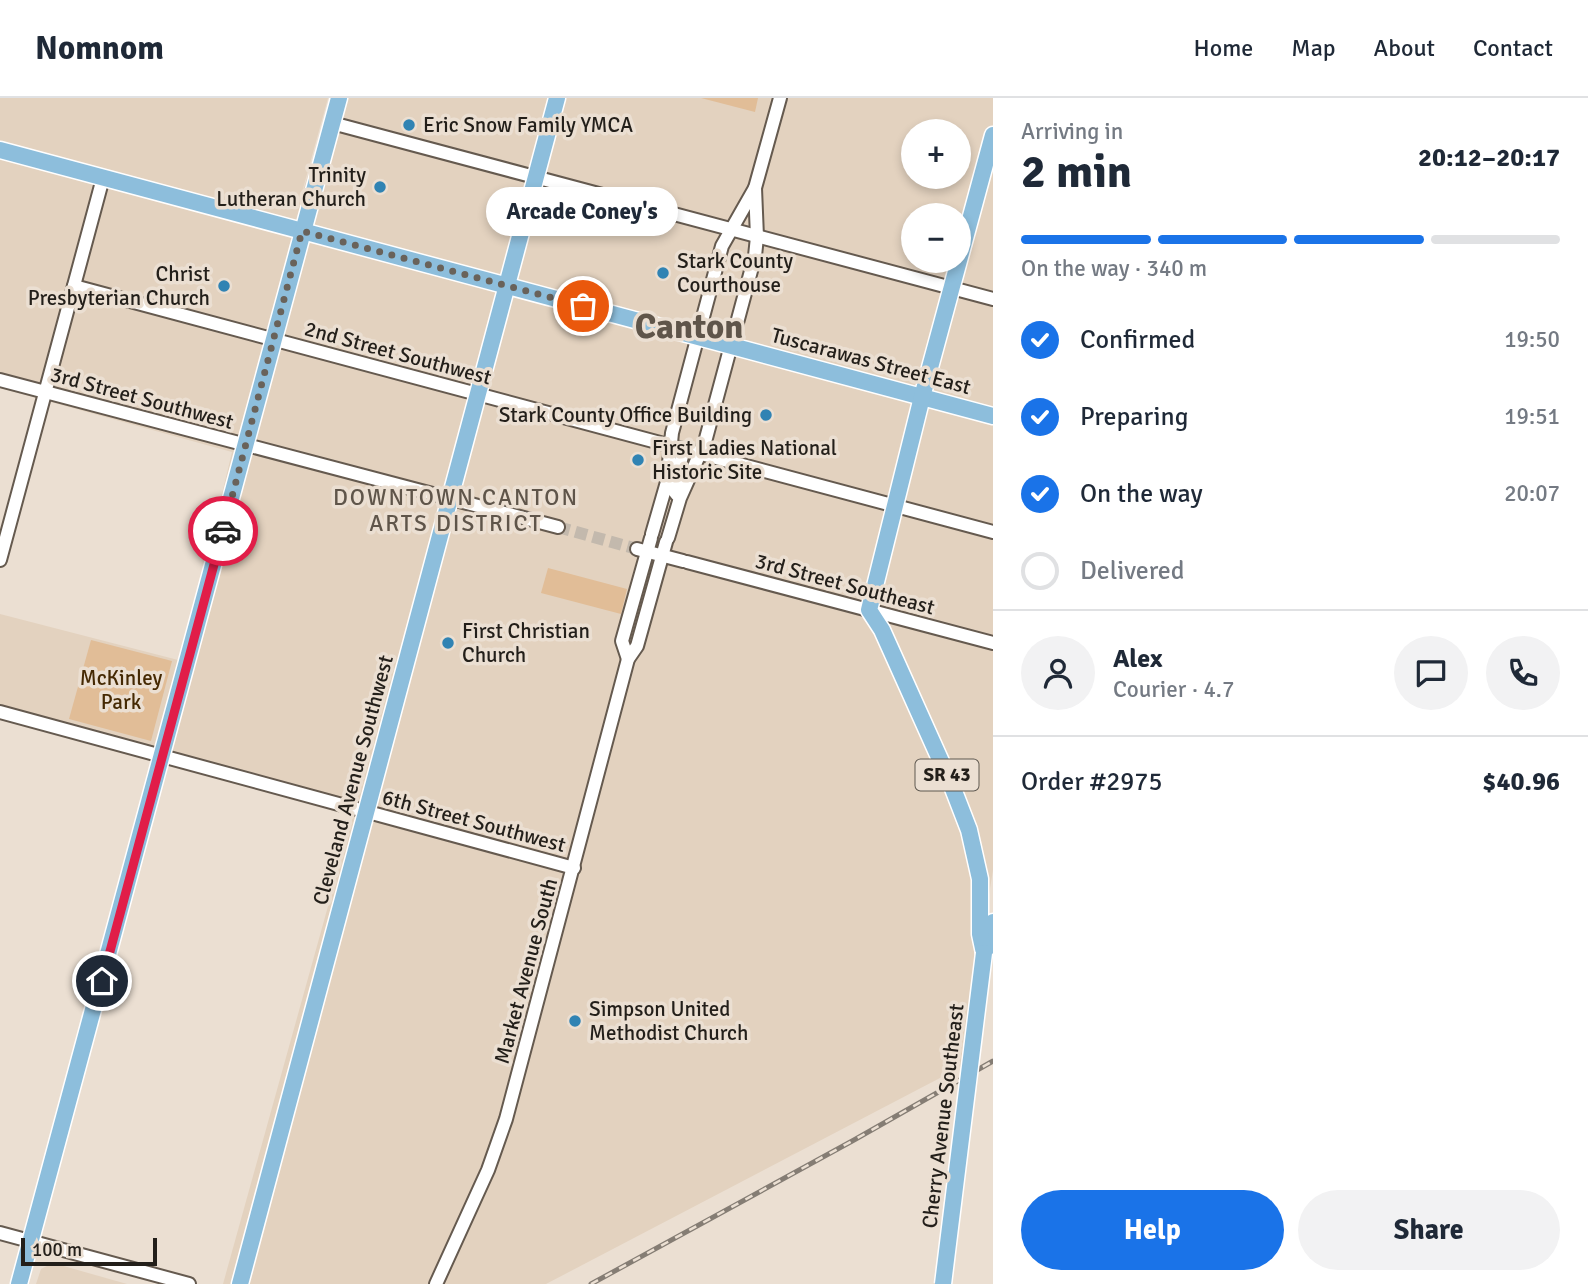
<!DOCTYPE html>
<html lang="en">
<head>
<meta charset="utf-8">
<style>
	:root { --surface:#fff; --page:#f2f2f3; --text:#1f2937; --muted:#747a83; --line:#e0e1e3; --accent:#1a73e8 }
	body { margin:0; font-family:Signika,sans-serif; background:var(--page); color:var(--text); height:100vh; display:flex; flex-direction:column; font-size:26px; white-space:nowrap }
	* { box-sizing:border-box; margin:0 }
	p { font-size:23px; color:var(--muted) }
	.icon { flex:none; width:38px; height:38px; fill:none; stroke:currentColor; stroke-width:2; stroke-linecap:round; stroke-linejoin:round }
	.map { position:relative; flex:1; overflow:hidden }
	.details { display:flex; flex-direction:column; background:var(--surface); width:595px }
	.details>* { flex:none }
	.fabs { position:absolute; left:901px; top:21px; display:grid; gap:14px }
	.fabs a { display:grid; place-items:center; width:70px; height:70px; border-radius:50%; background:var(--surface); box-shadow:0 4px 10px #0003; font-size:35px }
	.scale { position:absolute; left:21px; bottom:18px; width:136px; box-sizing:border-box; padding-left:7px; border:4px solid #231f1a; border-top:0; font-size:19px; line-height:24px; white-space:nowrap; color:#231f1a; -webkit-text-stroke:5px #ebdfd2; paint-order:stroke }
	.pin { position:absolute; display:grid; place-items:center; width:60px; height:60px; color:#fff; margin:-30px; border:4px solid #fff; border-radius:50%; box-shadow:0 2px 7px #0007 }
	.courier { position:absolute; display:grid; place-items:center; width:70px; height:70px; margin:-35px; border:5px solid #e11d48; border-radius:50%; background:#fff; color:#222; box-shadow:0 2px 9px #0007 }
	.bubble { position:absolute; height:49px; border-radius:24px; background:var(--surface); box-shadow:0 4px 10px #0003; font-size:23px; font-weight:700; line-height:49px; text-align:center }
	.summary em { font-style:normal; font-weight:700 }
	.summary div { display:flex; flex-direction:column-reverse }
	.summary { display:flex; align-items:center; justify-content:space-between; height:119px; padding:0 28px }
	h1 { font-size:46px; font-weight:700; line-height:52px }
	.bar { display:grid; grid-template-columns:repeat(4,1fr); gap:10px 7px; align-content:center; height:84px; padding:0 28px }
	.bar i { height:9px; border-radius:5px; background:var(--line) }
	.bar .current { background:var(--accent) }
	.bar p { grid-column:span 4 }
	.line { display:flex; align-items:center; gap:18px; padding:0 28px; border-top:2px solid var(--line) }
	.line div { flex:1 }
	.round { display:grid; place-items:center; flex:none; width:74px; height:74px; border-radius:37px; background:var(--page) }
	ol { padding:0 28px; list-style:none }
	li { display:flex; align-items:center; gap:21px; height:77px }
	li p { margin-inline-start:auto }
	li .icon { padding:7px; border-radius:50%; background:var(--accent); color:#fff; stroke-width:4 }
	li:last-child { color:var(--muted) }
	li i { width:38px; height:38px; border:4px solid var(--line); border-radius:50% }
	.primary-button { display:flex; gap:14px; margin-top:auto; padding:14px 28px }
	.primary-button a { flex:1; height:80px; border-radius:42px; background:var(--accent); color:#fff; font-size:28px; font-weight:700; line-height:80px; text-align:center }
	.primary-button a+a { background:var(--page); color:var(--text) }
	header { display:flex; align-items:center; gap:42px; box-sizing:border-box; height:98px; padding:0 35px; background:var(--surface); border-bottom:2px solid var(--line) }
	header strong { font-size:33px }
	nav { display:flex; gap:38px; margin-inline-start:auto; font-size:24px }
	main { display:flex; flex:1; min-height:0 }
	.map>svg:first-child { display:block }
</style>
</head>
<body>
<header>
<strong>Nomnom</strong>
<nav><a>Home</a><a>Map</a><a>About</a><a>Contact</a></nav>
</header>
<main>
<div class="map">
<svg width="993" height="1186" viewBox="0 0 993 1186">
	<rect width="100%" height="100%" fill="#ebdfd2"/>
	<!-- built -->
	<g fill="#e3d2bf" fill-rule="evenodd">
		<path d="M 0,0 L 328,0 L 301,98 L 334,0 L 993,0 L 993,772 L 961,969 L 546,1186 L 223,1186 L 357,704 L 170,655 L 0,606 L 0,516 L 182,563 L 232,354 L 0,290 ZM 914,33 L 959,33 L 959,79 L 914,79 ZM 914,117 L 959,117 L 959,163 L 914,163 Z"/>
		<path d="M 53,1165 L 127,1186 L 36,1186 L 41,1171 Z"/>
	</g>
	<!-- green -->
	<g fill="#e1bd97">
		<path d="M 701,0 L 758,0 L 755,14 Z"/>
		<path d="M 548,470 L 627,491 L 621,516 L 541,495 Z"/>
		<path d="M 91,542 L 172,563 L 151,643 L 69,621 Z"/>
	</g>
	<g fill="none" stroke-linecap="round" stroke-linejoin="round">
		<!-- minor-tunnel -->
		<g stroke="#c3b9ad" stroke-width="12" stroke-dasharray="12 6" stroke-linecap="butt">
			<path d="M 558,429 L 637,451"/>
			<path d="M 658,442 L 659,437"/>
		</g>
		<!-- minor casing -->
		<g stroke="#655a4f" stroke-width="16">
			<g id="minor">
				<path d="M 332,25 L 993,201"/>
				<path d="M 74,188 L 993,434"/>
				<path d="M 0,282 L 558,429"/>
				<path d="M 677,397 L 673,392 L 684,351"/>
				<path d="M 652,436 L 667,384 L 672,335 L 722,148 L 755,90 L 780,0"/>
				<path d="M 668,440 L 680,400 L 705,344 L 755,158 L 757,139 L 755,90"/>
				<path d="M 637,451 L 683,463"/>
				<path d="M 0,462 L 103,80"/>
				<path d="M 687,464 L 993,545"/>
				<path d="M 628,561 L 622,543 L 651,440"/>
				<path d="M 0,614 L 574,770"/>
				<path d="M 0,1135 L 189,1186"/>
				<path d="M 436,1186 L 488,1072 L 506,1021 L 628,561 L 637,548 L 666,444"/>
			</g>
		</g>
		<!-- major casing -->
		<g stroke="#fff" stroke-width="19">
			<g id="major">
				<path d="M 0,52 L 993,318"/>
				<path d="M 985,853 L 991,840 L 993,824"/>
				<path d="M 984,855 L 980,836 L 980,781 L 969,732 L 952,688 L 882,532 L 869,512 L 922,299 L 993,37"/>
				<path d="M 19,1186 L 339,0"/>
				<path d="M 240,1186 L 557,0"/>
			</g>
		</g>
		<!-- minor -->
		<use href="#minor" stroke="#fff" stroke-width="12"/>
		<!-- major -->
		<use href="#major" stroke="#8dbedc" stroke-width="16"/>
		<!-- rail casing -->
		<g stroke="#857d74" stroke-width="5">
			<path id="rail" d="M 591,1186 L 854,1042 L 993,963"/>
		</g>
		<!-- rail -->
		<use href="#rail" stroke="#ebdfd2" stroke-width="2.5" stroke-dasharray="8" stroke-linecap="butt"/>
		<!-- major-bridge casing -->
		<g stroke="#fff" stroke-width="19" stroke-linecap="butt">
			<path id="major-bridge" d="M 943,1186 L 984,855"/>
		</g>
		<!-- major-bridge -->
		<use href="#major-bridge" stroke="#8dbedc" stroke-width="16"/>
	</g>
	<g fill="none" stroke-linecap="round" stroke-linejoin="round">
		<!-- done -->
		<path stroke="#69625a" stroke-width="7" stroke-dasharray="0 12.6" d="M 223,433 L 302,133 L 583,208"/>
		<!-- route -->
		<path stroke="#e11d48" stroke-width="9" d="M 102,883 L 223,433"/>
	</g>
	<!-- markers -->
	<g fill="#3083b3" stroke="#ebdfd2" stroke-width="2.5">
		<circle cx="409" cy="27" r="7"/>
		<circle cx="380" cy="89" r="7"/>
		<circle cx="663" cy="175" r="7"/>
		<circle cx="224" cy="188" r="7"/>
		<circle cx="766" cy="317" r="7"/>
		<circle cx="638" cy="362" r="7"/>
		<circle cx="448" cy="545" r="7"/>
		<circle cx="575" cy="923" r="7"/>
	</g>
	<g text-anchor="middle" dominant-baseline="central" stroke-width="7" stroke-linejoin="round" paint-order="stroke">
		<!-- shield labels -->
		<rect fill="#ebdfd2" stroke="#5f5951" stroke-width="2" x="915.5" y="661.5" width="63" height="31" rx="5"/>
		<g font-size="19" font-weight="bold" fill="#231f1a">
			<text x="947" y="677">SR 43</text>
		</g>
		<!-- poi labels -->
		<g font-size="21" fill="#231f1a" stroke="#ebdfd2" text-anchor="start">
			<text x="423" y="27">Eric Snow Family YMCA</text>
			<text x="366" y="77" text-anchor="end">Trinity<tspan x="366" dy="24">Lutheran Church</tspan></text>
			<text x="677" y="163">Stark County<tspan x="677" dy="24">Courthouse</tspan></text>
			<text x="210" y="176" text-anchor="end">Christ<tspan x="210" dy="24">Presbyterian Church</tspan></text>
			<text x="752" y="317" text-anchor="end">Stark County Office Building</text>
			<text x="652" y="350">First Ladies National<tspan x="652" dy="24">Historic Site</tspan></text>
			<text x="462" y="533">First Christian<tspan x="462" dy="24">Church</tspan></text>
			<text x="589" y="911">Simpson United<tspan x="589" dy="24">Methodist Church</tspan></text>
		</g>
		<!-- street labels -->
		<g font-size="21" fill="#231f1a" stroke="#ebdfd2">
			<text transform="translate(398 255) rotate(15)">2nd Street Southwest</text>
			<text transform="translate(871 263) rotate(15)">Tuscarawas Street East</text>
			<text transform="translate(142 300) rotate(15)">3rd Street Southwest</text>
			<text transform="translate(845 486) rotate(15)">3rd Street Southeast</text>
			<text transform="translate(353 682) rotate(-75)">Cleveland Avenue Southwest</text>
			<text transform="translate(474 723) rotate(15)">6th Street Southwest</text>
			<text transform="translate(526 873) rotate(-75)">Market Avenue South</text>
			<text transform="translate(943 1018) rotate(-83)">Cherry Avenue Southeast</text>
		</g>
		<!-- park labels -->
		<g font-size="21" fill="#452903" stroke="#ebdfd2">
			<text x="121" y="580">McKinley<tspan x="121" dy="24">Park</tspan></text>
		</g>
		<!-- neighbourhood labels -->
		<g font-size="23" letter-spacing="2" fill="#5f554a" stroke="#ebdfd2">
			<text x="456" y="399">DOWNTOWN CANTON<tspan x="456" dy="26">ARTS DISTRICT</tspan></text>
		</g>
		<!-- town labels -->
		<g font-size="35" font-weight="bold" fill="#5f554a" stroke="#ebdfd2">
			<text x="689" y="228">Canton</text>
		</g>
	</g>
</svg>
<div class="fabs">
<a>+</a>
<a>−</a>
</div>
<div class="scale">100 m</div>
<div class="pin" style="left:583px;top:208px;background:#ea580c"><svg class="icon" aria-label="bag" viewBox="0 0 24 24"><path d="M5 8h14l-1 12H6zM9 8a3 3 0 0 1 6 0"/></svg></div>
<div class="pin" style="left:102px;top:883px;background:#1f2937"><svg class="icon" aria-label="home" viewBox="0 0 24 24"><path d="M3 11l9-7 9 7M6 9v11h12V9"/></svg></div>
<div class="courier" style="left:223px;top:433px"><svg class="icon" aria-label="car" viewBox="0 0 24 24"><path d="M5 17H2v-5l4-1 3-4h7l3 4 3 1v5h-3M9 17h6M6 11h13"/><circle cx="7" cy="17" r="2"/><circle cx="17" cy="17" r="2"/></svg></div>
<div class="bubble" style="left:486px;top:89px;width:192px">Arcade Coney's</div>
</div>
<section class="details">
<div class="summary"><div><h1>2 min</h1><p>Arriving in</p></div><em>20:12–20:17</em></div>
<div class="bar"><i class="current"></i><i class="current"></i><i class="current"></i><i></i><p>On the way · 340 m</p></div>
<ol>
<li><svg class="icon" aria-label="check" viewBox="0 0 24 24"><path d="M5 12l5 5 9-10"/></svg>Confirmed<p>19:50</p></li>
<li><svg class="icon" aria-label="check" viewBox="0 0 24 24"><path d="M5 12l5 5 9-10"/></svg>Preparing<p>19:51</p></li>
<li><svg class="icon" aria-label="check" viewBox="0 0 24 24"><path d="M5 12l5 5 9-10"/></svg>On the way<p>20:07</p></li>
<li><i></i>Delivered</li>
</ol>
<div class="line" style="height:126px"><a class="round"><svg class="icon" aria-label="person" viewBox="0 0 24 24"><circle cx="12" cy="8" r="4"/><path d="M4 21q1-7 8-7t8 7"/></svg></a><div><b>Alex</b><p>Courier · 4.7</p></div><a class="round"><svg class="icon" aria-label="chat" viewBox="0 0 24 24"><path d="M4 5h16v11H9l-5 4z"/></svg></a><a class="round"><svg class="icon" aria-label="phone" viewBox="0 0 24 24"><path d="M5 4h4l2 5-3 2q2 4 5 5l2-3 5 2v4C11 20 4 13 5 4z"/></svg></a></div>
<div class="line" style="height:91px"><div>Order #2975</div><b>$40.96</b></div>
<div class="primary-button"><a>Help</a><a>Share</a></div>
</section>
</main>
</body>
</html>
